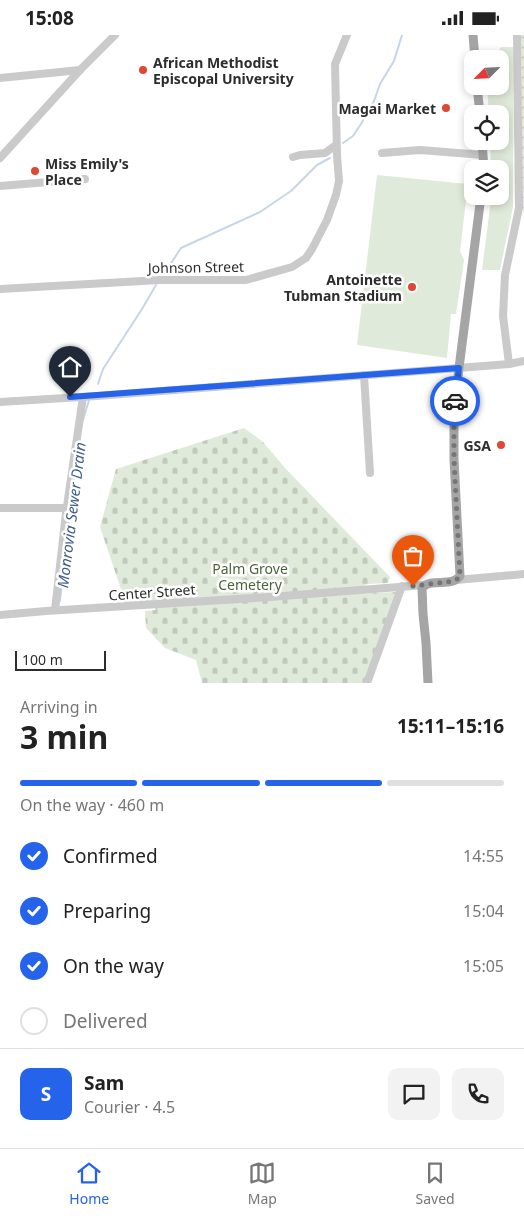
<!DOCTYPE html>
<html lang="en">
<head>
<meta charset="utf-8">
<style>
	:root { --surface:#fff; --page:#f2f2f2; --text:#222; --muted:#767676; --line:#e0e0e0; --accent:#2563eb }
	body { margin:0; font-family:"Noto Sans",sans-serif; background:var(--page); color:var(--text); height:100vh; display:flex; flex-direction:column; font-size:19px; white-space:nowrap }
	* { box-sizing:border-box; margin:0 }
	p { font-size:16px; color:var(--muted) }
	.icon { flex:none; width:28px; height:28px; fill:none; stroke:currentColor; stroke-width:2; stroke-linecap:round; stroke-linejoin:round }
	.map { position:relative; height:648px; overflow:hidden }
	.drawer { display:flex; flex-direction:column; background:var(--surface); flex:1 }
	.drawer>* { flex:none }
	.needle { width:32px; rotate:246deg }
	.controls { position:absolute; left:464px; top:15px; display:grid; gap:10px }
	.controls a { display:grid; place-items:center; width:45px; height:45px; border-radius:10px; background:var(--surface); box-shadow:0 2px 8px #0003; font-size:25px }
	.scale { position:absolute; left:15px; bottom:12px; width:91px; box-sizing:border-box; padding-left:5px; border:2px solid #2d2d2d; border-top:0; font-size:14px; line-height:18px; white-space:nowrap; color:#2d2d2d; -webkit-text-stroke:4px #fff; paint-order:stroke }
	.pin { position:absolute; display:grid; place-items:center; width:42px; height:42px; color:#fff; margin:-51px -21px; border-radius:50% 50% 50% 0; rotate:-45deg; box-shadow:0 0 5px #0007 }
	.pin .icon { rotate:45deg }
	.courier { position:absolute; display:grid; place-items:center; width:50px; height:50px; margin:-25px; border:4px solid #2563eb; border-radius:50%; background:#fff; color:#222; box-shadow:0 1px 6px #0007 }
	.overview em { font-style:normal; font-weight:700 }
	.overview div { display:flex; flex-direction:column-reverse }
	.overview { display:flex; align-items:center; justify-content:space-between; height:85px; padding:0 20px }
	h1 { font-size:32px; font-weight:700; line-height:38px }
	.bar { display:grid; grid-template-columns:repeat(4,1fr); gap:8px 5px; align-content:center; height:60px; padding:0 20px }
	.bar i { height:6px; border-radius:4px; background:var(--line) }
	.bar .selected { background:var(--accent) }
	.bar p { grid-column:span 4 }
	.line { display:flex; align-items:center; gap:12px; padding:0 20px; border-top:1px solid var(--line) }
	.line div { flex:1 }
	.round { display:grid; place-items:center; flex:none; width:52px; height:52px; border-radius:10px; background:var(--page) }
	ol { padding:0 20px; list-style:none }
	li { display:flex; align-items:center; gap:15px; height:55px }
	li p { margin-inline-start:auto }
	li .icon { padding:5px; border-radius:50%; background:var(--accent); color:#fff; stroke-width:4 }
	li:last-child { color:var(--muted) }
	li i { width:28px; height:28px; border:2px solid var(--line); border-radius:50% }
	.status { display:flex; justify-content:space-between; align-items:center; height:35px; padding:0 25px; background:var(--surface); direction:ltr }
	.status svg { height:14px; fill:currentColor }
	.tab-bar { display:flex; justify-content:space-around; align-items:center; height:70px; border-top:1px solid var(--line); background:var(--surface); font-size:14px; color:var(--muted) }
	.tab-bar a { display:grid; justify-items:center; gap:2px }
	.tab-bar .selected { color:var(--accent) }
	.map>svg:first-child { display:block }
</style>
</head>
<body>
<div class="status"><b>15:08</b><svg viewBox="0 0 49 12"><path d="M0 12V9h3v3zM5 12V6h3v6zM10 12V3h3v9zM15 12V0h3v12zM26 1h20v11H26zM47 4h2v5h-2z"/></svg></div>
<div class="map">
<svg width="524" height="648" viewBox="0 0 524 648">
	<defs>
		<pattern id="cemetery-stones" width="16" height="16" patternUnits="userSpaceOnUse" patternTransform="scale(1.25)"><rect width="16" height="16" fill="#e0eada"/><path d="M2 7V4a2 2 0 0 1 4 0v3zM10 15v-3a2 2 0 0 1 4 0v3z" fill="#c0c9bb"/></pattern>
		<pattern id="park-dots" width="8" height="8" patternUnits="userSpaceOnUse" patternTransform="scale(1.25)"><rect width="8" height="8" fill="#e0eada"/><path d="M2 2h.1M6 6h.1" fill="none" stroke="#c0c9bb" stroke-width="1.8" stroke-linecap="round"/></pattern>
	</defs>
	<rect width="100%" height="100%" fill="#fff"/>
	<!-- grass -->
	<g fill="#e0eada">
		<path d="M 501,12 L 514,12 L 513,172 L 500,235 L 482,235 L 490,172 L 491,161 L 500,161 L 500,134 L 491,134 L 490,106 L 500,106 L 500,79 L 489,79 L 487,51 L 500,51 L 500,24 L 486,24 L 496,19 Z"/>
		<path d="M 377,140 L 468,149 L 460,216 L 464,225 L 456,279 L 451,279 L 447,323 L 357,310 Z"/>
	</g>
	<!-- cemetery -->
	<path fill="url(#cemetery-stones)" d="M 244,393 L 263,407 L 286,434 L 390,542 L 388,548 L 368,549 L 354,555 L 354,559 L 397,557 L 368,648 L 202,648 L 196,625 L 165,613 L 146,593 L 145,576 L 156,575 L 154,570 L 143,566 L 126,569 L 100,492 L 116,434 Z"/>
	<!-- park -->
	<path fill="url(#park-dots)" d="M 521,0 L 524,0 L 524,180 L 522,168 Z"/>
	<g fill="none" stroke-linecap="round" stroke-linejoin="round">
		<!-- stream -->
		<g stroke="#c7d5e9" stroke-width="2">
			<path d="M 343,108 L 353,101 L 361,89 L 374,66 L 380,49 L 394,26 L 402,0"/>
			<path d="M 164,239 L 181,213 L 260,177 L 291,156 L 317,130 L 330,123"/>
			<path d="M 98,349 L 103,334 L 142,274 L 156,250"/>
			<path d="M 83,385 L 89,365"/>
			<path d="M 60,566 L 71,469"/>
		</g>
		<!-- minor -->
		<g stroke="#cacaca" stroke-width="8">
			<path d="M 0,43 L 80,35"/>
			<path d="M 382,118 L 420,115 L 483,120"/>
			<path d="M 293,122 L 300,120 L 325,118 L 336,110"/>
			<path d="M 0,123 L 80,35 L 115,0"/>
			<path d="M 0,151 L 85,144"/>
			<path d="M 0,254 L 160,245 L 246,245 L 292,232 L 306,223 L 312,214 L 327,185 L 336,160 L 339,146 L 337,120 L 335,29 L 347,0"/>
			<path d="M 509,329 L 503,281 L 505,240 L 519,173 L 517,0"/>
			<path d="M 364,340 L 370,438"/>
			<path d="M 0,367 L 97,361 L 459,333 L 509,329 L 524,326"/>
			<path d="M 0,473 L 67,473"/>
			<path d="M 456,545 L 524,539"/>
			<path d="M 55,575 L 66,478 L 83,362"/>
			<path d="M 0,580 L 46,576 L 270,562 L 425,550"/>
			<path d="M 367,648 L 402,551"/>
		</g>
		<!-- major -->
		<g stroke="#a5a5a5" stroke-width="9">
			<path d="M 473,0 L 475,24"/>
			<path d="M 477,51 L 480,79"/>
			<path d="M 482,106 L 484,134"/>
			<path d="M 428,648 L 426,608 L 423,579 L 422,553 C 432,542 451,553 460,541 L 454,424 L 454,380 L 459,333 L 481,161"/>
		</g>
	</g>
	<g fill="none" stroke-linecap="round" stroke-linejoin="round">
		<!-- done -->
		<path stroke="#767676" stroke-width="5" stroke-dasharray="0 9" d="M 413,551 L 454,546 L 459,543 L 460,541 L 454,424 L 454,380 L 455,366"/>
		<!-- route -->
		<path stroke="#2563eb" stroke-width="6" d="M 70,362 L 459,333 L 455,366"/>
	</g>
	<!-- markers -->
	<g fill="#dd4935" stroke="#fff" stroke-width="2">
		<circle cx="143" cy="35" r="5"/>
		<circle cx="446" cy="73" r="5"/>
		<circle cx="35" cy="136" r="5"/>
		<circle cx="412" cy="252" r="5"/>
		<circle cx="501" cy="410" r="5"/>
	</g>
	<g text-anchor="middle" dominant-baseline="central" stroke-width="5" stroke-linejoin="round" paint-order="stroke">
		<!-- poi labels -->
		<g font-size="14" font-weight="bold" fill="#2d2d2d" stroke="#fff" text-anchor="end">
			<text x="153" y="27" text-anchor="start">African Methodist<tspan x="153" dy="16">Episcopal University</tspan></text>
			<text x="436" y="73">Magai Market</text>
			<text x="45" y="128" text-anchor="start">Miss Emily's<tspan x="45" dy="16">Place</tspan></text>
			<text x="402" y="244">Antoinette<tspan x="402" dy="16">Tubman Stadium</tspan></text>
			<text x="491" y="410">GSA</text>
		</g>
		<!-- street labels -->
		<g font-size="14" fill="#2d2d2d" stroke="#fff">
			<text transform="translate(196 232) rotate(-1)">Johnson Street</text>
			<text transform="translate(152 557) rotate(-4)">Center Street</text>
		</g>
		<!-- park labels -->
		<g font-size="14" fill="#48663c" stroke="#fff">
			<text x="250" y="533">Palm Grove<tspan x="250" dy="16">Cemetery</tspan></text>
		</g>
		<!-- water labels -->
		<g font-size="15" font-style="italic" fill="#3f5e8a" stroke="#fff">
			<text transform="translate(71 480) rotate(-83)">Monrovia Sewer Drain</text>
		</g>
	</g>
</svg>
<div class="controls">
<a><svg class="needle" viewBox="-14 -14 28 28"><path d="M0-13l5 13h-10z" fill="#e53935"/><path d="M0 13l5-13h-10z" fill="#767676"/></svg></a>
<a><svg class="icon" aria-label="locate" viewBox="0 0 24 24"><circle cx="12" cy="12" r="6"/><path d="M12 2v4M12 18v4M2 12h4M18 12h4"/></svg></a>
<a><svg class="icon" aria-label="layers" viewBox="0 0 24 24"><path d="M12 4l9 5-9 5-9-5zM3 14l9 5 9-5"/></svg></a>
</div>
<div class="scale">100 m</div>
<div class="pin" style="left:413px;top:551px;background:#ea580c"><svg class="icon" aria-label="bag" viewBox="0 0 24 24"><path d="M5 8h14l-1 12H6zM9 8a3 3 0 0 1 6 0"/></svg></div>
<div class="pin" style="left:70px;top:362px;background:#1f2937"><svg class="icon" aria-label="home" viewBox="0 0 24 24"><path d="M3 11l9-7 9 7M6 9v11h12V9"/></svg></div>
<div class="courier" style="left:455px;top:366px"><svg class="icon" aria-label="car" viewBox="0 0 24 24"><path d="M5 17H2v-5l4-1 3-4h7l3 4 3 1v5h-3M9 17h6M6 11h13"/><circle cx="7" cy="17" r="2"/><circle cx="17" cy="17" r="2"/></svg></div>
</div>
<section class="drawer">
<div class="overview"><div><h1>3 min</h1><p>Arriving in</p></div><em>15:11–15:16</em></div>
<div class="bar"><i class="selected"></i><i class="selected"></i><i class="selected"></i><i></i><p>On the way · 460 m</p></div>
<ol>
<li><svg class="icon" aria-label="check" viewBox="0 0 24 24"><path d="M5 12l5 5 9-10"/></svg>Confirmed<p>14:55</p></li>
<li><svg class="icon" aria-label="check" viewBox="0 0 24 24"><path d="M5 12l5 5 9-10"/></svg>Preparing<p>15:04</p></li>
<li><svg class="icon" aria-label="check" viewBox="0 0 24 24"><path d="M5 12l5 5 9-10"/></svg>On the way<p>15:05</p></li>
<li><i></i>Delivered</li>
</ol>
<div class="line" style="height:90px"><b class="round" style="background:var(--accent);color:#fff">S</b><div><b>Sam</b><p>Courier · 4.5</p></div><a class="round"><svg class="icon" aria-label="chat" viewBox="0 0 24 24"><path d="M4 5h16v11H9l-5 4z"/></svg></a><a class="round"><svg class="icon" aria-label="phone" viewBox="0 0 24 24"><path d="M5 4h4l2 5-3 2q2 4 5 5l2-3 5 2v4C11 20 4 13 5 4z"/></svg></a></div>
</section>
<nav class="tab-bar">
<a class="selected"><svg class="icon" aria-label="home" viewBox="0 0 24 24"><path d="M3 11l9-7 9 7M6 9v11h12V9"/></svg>Home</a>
<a><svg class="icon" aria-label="map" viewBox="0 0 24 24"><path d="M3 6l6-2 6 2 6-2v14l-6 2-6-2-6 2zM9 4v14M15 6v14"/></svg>Map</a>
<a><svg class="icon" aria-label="saved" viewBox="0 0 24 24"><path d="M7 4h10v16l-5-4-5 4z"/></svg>Saved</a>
</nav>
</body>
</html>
